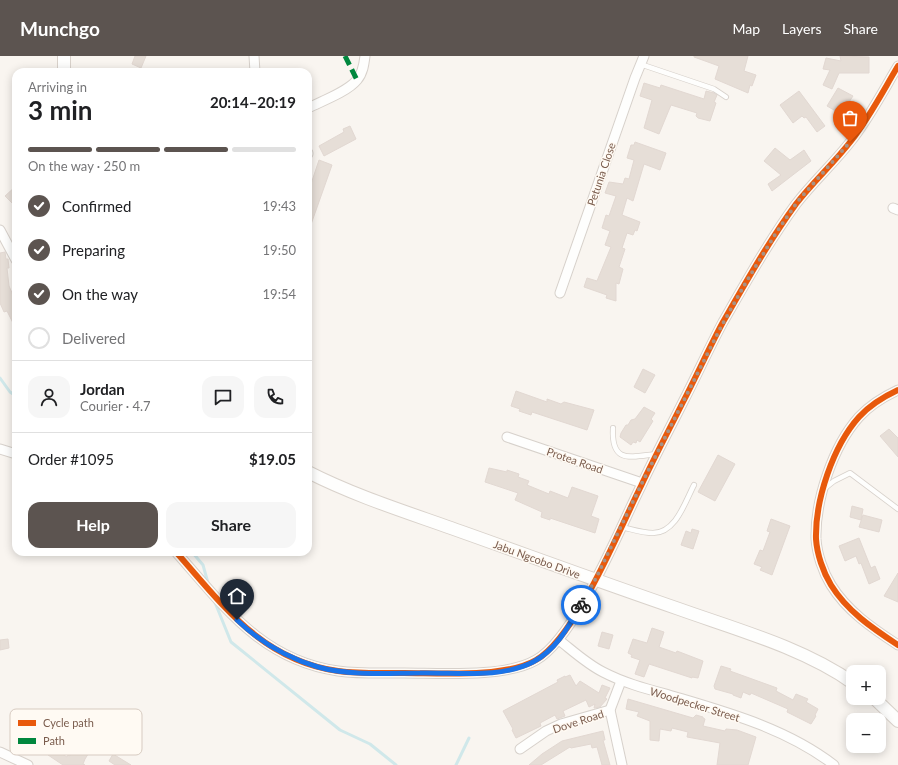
<!DOCTYPE html>
<html lang="en">
<head>
<meta charset="utf-8">
<style>
	:root { --surface:#fff; --page:#f6f6f6; --text:#202124; --muted:#757577; --line:#e0e0e0; --accent:#5c5450 }
	body { margin:0; font-family:Lato,sans-serif; background:var(--page); color:var(--text); height:100vh; display:flex; flex-direction:column; font-size:15px; white-space:nowrap }
	* { box-sizing:border-box; margin:0 }
	p { font-size:13px; color:var(--muted) }
	.icon { flex:none; width:22px; height:22px; fill:none; stroke:currentColor; stroke-width:2; stroke-linecap:round; stroke-linejoin:round }
	.map { position:relative; flex:1; overflow:hidden }
	.panel { position:absolute; left:12px; top:12px; width:300px; height:488px; display:flex; flex-direction:column; background:var(--surface); border-radius:12px; box-shadow:0 2px 10px #0003 }
	.panel>* { flex:none }
	.fabs { position:absolute; left:846px; top:609px; display:grid; gap:8px }
	.fabs a { display:grid; place-items:center; width:40px; height:40px; border-radius:8px; background:var(--surface); box-shadow:0 2px 10px #0003; font-size:20px }
	.pin { position:absolute; display:grid; place-items:center; width:34px; height:34px; color:#fff; margin:-41px -17px; border-radius:50% 50% 50% 0; rotate:-45deg; box-shadow:0 0 4px #0007 }
	.pin .icon { rotate:45deg }
	.courier { position:absolute; display:grid; place-items:center; width:40px; height:40px; margin:-20px; border:3px solid #1a73e8; border-radius:50%; background:#fff; color:#222; box-shadow:0 1px 5px #0007 }
	.summary em { font-style:normal; font-weight:700 }
	.summary div { display:flex; flex-direction:column-reverse }
	.summary { display:flex; align-items:center; justify-content:space-between; height:68px; padding:0 16px }
	h1 { font-size:26px; font-weight:700; line-height:30px }
	.bar { display:grid; grid-template-columns:repeat(4,1fr); gap:6px 4px; align-content:center; height:48px; padding:0 16px }
	.bar i { height:5px; border-radius:3px; background:var(--line) }
	.bar .selected { background:var(--accent) }
	.bar p { grid-column:span 4 }
	.line { display:flex; align-items:center; gap:10px; padding:0 16px; border-top:1px solid var(--line) }
	.line div { flex:1 }
	.round { display:grid; place-items:center; flex:none; width:42px; height:42px; border-radius:12px; background:var(--page) }
	ol { padding:0 16px; list-style:none }
	li { display:flex; align-items:center; gap:12px; height:44px }
	li p { margin-inline-start:auto }
	li .icon { padding:4px; border-radius:50%; background:var(--accent); color:#fff; stroke-width:4 }
	li:last-child { color:var(--muted) }
	li i { width:22px; height:22px; border:2px solid var(--line); border-radius:50% }
	.primary-button { display:flex; gap:8px; margin-top:auto; padding:8px 16px }
	.primary-button a { flex:1; height:46px; border-radius:12px; background:var(--accent); color:#fff; font-size:16px; font-weight:700; line-height:46px; text-align:center }
	.primary-button a+a { background:var(--page); color:var(--text) }
	header { display:flex; align-items:center; gap:24px; box-sizing:border-box; height:56px; padding:0 20px; background:var(--accent); color:#fff }
	header strong { font-size:19px }
	nav { display:flex; gap:22px; margin-inline-start:auto; font-size:14px }
	.map>svg:first-child { display:block }
</style>
</head>
<body>
<header>
<strong>Munchgo</strong>
<nav><a>Map</a><a>Layers</a><a>Share</a></nav>
</header>
<div class="map">
<svg width="898" height="709" viewBox="0 0 898 709">
	<rect width="100%" height="100%" fill="#f9f5f0"/>
	<g fill="none" stroke-linecap="round" stroke-linejoin="round">
		<!-- stream -->
		<g stroke="#d0e8ea" stroke-width="3">
			<path d="M 0,322 L 10,336 L 16,340"/>
			<path d="M 192,496 L 203,509 L 208,527"/>
			<path d="M 214,544 L 231,586 L 340,674 L 370,688 L 396,709"/>
			<path d="M 456,709 L 469,682"/>
		</g>
	</g>
	<!-- building -->
	<g fill="#e6ded7" stroke="#e2d8d2">
		<path d="M 135,0 L 146,0 L 141,12 L 132,8 Z"/>
		<path d="M 694,0 L 748,0 L 744,15 L 756,19 L 752,30 L 750,29 L 748,37 L 715,23 L 719,10 L 694,1 Z"/>
		<path d="M 840,0 L 869,1 L 869,17 L 839,17 L 832,33 L 823,29 L 830,14 L 823,13 L 826,2 L 841,5 Z"/>
		<path d="M 644,27 L 660,32 L 661,29 L 704,43 L 706,35 L 714,37 L 717,39 L 714,46 L 716,47 L 710,65 L 698,62 L 696,60 L 697,57 L 671,49 L 659,78 L 644,72 L 652,44 L 640,40 Z"/>
		<path d="M 838,32 L 853,40 L 841,58 L 827,50 Z"/>
		<path d="M 799,35 L 825,70 L 817,76 L 806,61 L 804,62 L 802,60 L 793,67 L 780,49 Z"/>
		<path d="M 350,70 L 356,83 L 324,100 L 319,90 L 344,76 L 343,73 Z"/>
		<path d="M 635,86 L 666,97 L 660,114 L 644,108 L 633,145 L 627,142 L 622,159 L 640,166 L 637,175 L 635,174 L 633,179 L 627,177 L 622,192 L 625,193 L 619,211 L 623,213 L 619,228 L 616,227 L 616,245 L 606,242 L 607,239 L 584,231 L 587,222 L 597,225 L 611,191 L 605,189 L 610,175 L 602,172 L 606,159 L 609,160 L 616,140 L 605,137 L 609,126 L 623,128 L 625,122 L 629,123 L 634,104 L 627,102 L 631,89 L 634,89 Z"/>
		<path d="M 775,92 L 790,104 L 804,94 L 811,105 L 772,135 L 768,128 L 781,119 L 764,105 Z"/>
		<path d="M 319,104 L 332,109 L 309,174 L 308,137 Z"/>
		<path d="M 16,130 L 16,151 L 5,140 Z"/>
		<path d="M 5,196 L 6,203 L 8,203 L 9,212 L 7,212 L 9,230 L 16,246 L 16,273 L 7,255 L 4,256 L 0,247 L 0,197 Z"/>
		<path d="M 643,313 L 655,319 L 645,337 L 634,331 Z"/>
		<path d="M 516,335 L 547,346 L 547,343 L 561,348 L 564,346 L 594,354 L 587,374 L 532,356 L 531,359 L 519,355 L 520,353 L 511,350 Z"/>
		<path d="M 644,351 L 655,357 L 651,363 L 653,365 L 640,386 L 637,384 L 636,387 L 633,386 L 631,389 L 620,381 L 621,377 L 626,369 L 628,369 L 631,364 L 635,363 Z"/>
		<path d="M 889,373 L 898,382 L 898,401 L 880,380 Z"/>
		<path d="M 718,399 L 735,408 L 715,445 L 698,436 Z"/>
		<path d="M 489,412 L 507,416 L 507,414 L 519,418 L 518,421 L 529,425 L 527,429 L 549,438 L 550,435 L 568,442 L 572,431 L 598,440 L 591,460 L 599,463 L 595,477 L 550,462 L 550,464 L 541,461 L 542,456 L 515,444 L 518,437 L 485,426 Z"/>
		<path d="M 852,450 L 863,453 L 861,464 L 850,461 Z"/>
		<path d="M 863,459 L 882,464 L 879,476 L 859,471 Z"/>
		<path d="M 771,463 L 790,470 L 772,519 L 760,514 L 762,511 L 754,508 L 760,494 L 763,495 L 770,476 L 767,475 Z"/>
		<path d="M 692,473 L 699,475 L 693,493 L 681,489 L 686,475 L 691,477 Z"/>
		<path d="M 859,482 L 871,512 L 875,510 L 880,523 L 869,528 L 861,507 L 859,508 L 856,500 L 845,505 L 839,490 Z"/>
		<path d="M 898,517 L 898,546 L 884,540 Z"/>
		<path d="M 652,572 L 664,576 L 659,591 L 676,597 L 677,595 L 703,605 L 698,622 L 692,621 L 692,622 L 649,608 L 644,621 L 635,618 L 640,604 L 631,601 L 632,599 L 628,597 L 633,583 L 647,587 Z"/>
		<path d="M 602,576 L 613,579 L 609,593 L 598,590 Z"/>
		<path d="M 8,583 L 9,592 L 0,594 L 0,584 Z"/>
		<path d="M 721,610 L 731,613 L 730,615 L 777,632 L 776,635 L 793,644 L 796,638 L 808,643 L 806,646 L 818,653 L 815,659 L 816,660 L 811,668 L 787,656 L 788,653 L 751,637 L 750,639 L 743,636 L 741,642 L 733,639 L 733,638 L 715,633 L 714,630 Z"/>
		<path d="M 570,619 L 576,630 L 580,625 L 599,637 L 602,629 L 610,632 L 605,642 L 607,643 L 600,651 L 594,652 L 595,648 L 589,651 L 586,644 L 563,655 L 565,660 L 557,663 L 555,659 L 540,667 L 541,670 L 516,682 L 512,674 L 513,673 L 503,655 L 558,626 L 557,624 L 565,620 L 565,621 Z"/>
		<path d="M 628,643 L 693,662 L 696,659 L 703,661 L 703,662 L 705,663 L 703,670 L 725,675 L 726,673 L 737,674 L 756,681 L 748,709 L 717,709 L 720,687 L 687,681 L 688,676 L 672,672 L 671,675 L 660,673 L 659,685 L 650,684 L 650,665 L 637,660 L 639,656 L 626,653 Z"/>
		<path d="M 85,673 L 99,681 L 85,703 L 83,708 L 85,709 L 63,709 L 48,699 L 52,692 L 67,701 L 68,699 L 70,700 Z"/>
		<path d="M 603,675 L 605,684 L 603,684 L 610,709 L 602,709 L 597,691 L 592,692 L 591,688 L 571,692 L 570,691 L 541,709 L 529,709 L 542,698 L 562,685 Z"/>
		<path d="M 113,698 L 131,709 L 115,709 L 109,705 Z"/>
	</g>
	<g fill="none" stroke-linecap="round" stroke-linejoin="round">
		<!-- lane casing -->
		<g stroke="#d7d1cb" stroke-width="6">
			<g id="lane">
				<path d="M 640,8 L 714,33 L 726,41"/>
				<path d="M 613,372 C 611,408 630,401 657,398"/>
				<path d="M 824,433 L 834,425 L 850,417 L 898,453"/>
				<path d="M 621,471 C 631,473 642,477 653,477 C 676,477 685,446 694,429"/>
			</g>
		</g>
		<!-- street casing -->
		<g stroke="#d7d1cb" stroke-width="11">
			<g id="street">
				<path d="M 254,0 L 255,16"/>
				<path d="M 308,52 C 322,45 347,36 357,24 C 363,17 364,8 365,0"/>
				<path d="M 308,98 L 308,97"/>
				<path d="M 893,152 L 898,154"/>
				<path d="M 0,174 L 16,204"/>
				<path d="M 560,237 L 635,22 L 644,0"/>
				<path d="M 898,334 C 883,341 870,349 859,361 C 833,390 815,444 816,483 C 817,498 823,516 831,529 C 847,555 872,572 898,589"/>
				<path d="M 507,381 L 642,427"/>
				<path d="M 0,393 L 16,398"/>
				<path d="M 176,496 C 223,549 261,604 338,615 C 360,618 382,617 404,617 C 440,617 505,622 536,604 C 576,581 619,474 641,430 C 654,402 669,374 683,346 C 697,319 709,292 723,266 C 746,226 769,185 796,148 C 813,126 834,107 851,85 C 869,62 883,35 898,10"/>
				<path d="M 559,584 C 573,595 587,608 603,616 C 624,627 647,633 669,639 C 726,656 786,672 834,709"/>
				<path d="M 621,625 L 610,654 L 622,709"/>
				<path d="M 520,693 L 546,675 L 561,668 L 610,654"/>
				<path d="M 0,696 L 28,709"/>
			</g>
		</g>
		<!-- secondary casing -->
		<g stroke="#d9d2cb" stroke-width="14">
			<g id="secondary">
				<path d="M 64,0 L 64,16"/>
				<path d="M 308,416 C 353,439 403,455 451,472 C 527,499 603,527 679,553 C 735,573 804,592 853,627"/>
				<path d="M 874,642 L 898,665"/>
			</g>
		</g>
		<!-- lane -->
		<use href="#lane" stroke="#fefefd" stroke-width="4.5"/>
		<!-- street -->
		<use href="#street" stroke="#fefefd" stroke-width="9"/>
		<!-- secondary -->
		<use href="#secondary" stroke="#fefefd" stroke-width="12"/>
		<!-- quiet -->
		<path stroke="#00873e" stroke-width="5" stroke-dasharray="10 5" stroke-linecap="butt" d="M 345,0 L 357,24"/>
		<!-- cycleway casing -->
		<g stroke="#fffaf3" stroke-width="8">
			<g id="cycleway">
				<path d="M 898,334 C 883,341 870,349 859,361 C 833,390 815,444 816,483 C 817,498 823,516 831,529 C 847,555 872,572 898,589"/>
				<path d="M 176,496 C 223,549 261,604 338,615 C 360,618 382,617 404,617 C 440,617 505,622 536,604 C 576,581 619,474 641,430 C 654,402 669,374 683,346 C 697,319 709,292 723,266 C 746,226 769,185 796,148 C 813,126 834,107 851,85 C 869,62 883,35 898,10"/>
			</g>
		</g>
		<!-- cycleway -->
		<use href="#cycleway" stroke="#e8590c" stroke-width="6"/>
	</g>
	<g fill="none" stroke-linecap="round" stroke-linejoin="round">
		<!-- done -->
		<path stroke="#a69286" stroke-width="4" stroke-dasharray="0 7.2" d="M 581,549 L 595,524 L 642,427 L 722,269 L 745,228 L 776,177 L 798,145 L 850,86"/>
		<!-- route -->
		<path stroke="#1a73e8" stroke-width="5" d="M 237,564 C 260,586 288,602 318,611 C 350,620 387,617 420,617 C 456,616 500,623 533,606 C 556,594 569,570 581,549"/>
	</g>
	<g text-anchor="middle" dominant-baseline="central" stroke-width="3" stroke-linejoin="round" paint-order="stroke">
		<!-- street labels -->
		<g font-size="11" fill="#7a5c4d" stroke="#fffaf3">
			<text transform="translate(601 118) rotate(-71)">Petunia Close</text>
			<text transform="translate(575 404) rotate(19)">Protea Road</text>
			<text transform="translate(537 503) rotate(20)">Jabu Ngcobo Drive</text>
			<text transform="translate(695 648) rotate(17)">Woodpecker Street</text>
			<text transform="translate(578 665) rotate(-18)">Dove Road</text>
		</g>
	</g>
	<!-- legend -->
	<rect x="10" y="653" width="132" height="46" rx="6" fill="#fffaf3" stroke="#d7cbc1" stroke-width="1"/>
	<rect x="18" y="664" width="18" height="6" fill="#e8590c"/>
	<rect x="18" y="682" width="18" height="6" fill="#00873e"/>
	<g font-size="11" fill="#7a5c4d">
		<text x="43" y="671">Cycle path</text>
		<text x="43" y="689">Path</text>
	</g>
</svg>
<div class="fabs">
<a>+</a>
<a>−</a>
</div>
<div class="pin" style="left:850px;top:86px;background:#ea580c"><svg class="icon" aria-label="bag" viewBox="0 0 24 24"><path d="M5 8h14l-1 12H6zM9 8a3 3 0 0 1 6 0"/></svg></div>
<div class="pin" style="left:237px;top:564px;background:#1f2937"><svg class="icon" aria-label="home" viewBox="0 0 24 24"><path d="M3 11l9-7 9 7M6 9v11h12V9"/></svg></div>
<div class="courier" style="left:581px;top:549px"><svg class="icon" aria-label="bike" viewBox="0 0 24 24"><circle cx="6" cy="16" r="4"/><circle cx="18" cy="16" r="4"/><path d="M6 16l4-8h5l3 8M10 8l3 8H6M13 5h3"/></svg></div>
<section class="panel">
<div class="summary"><div><h1>3 min</h1><p>Arriving in</p></div><em>20:14–20:19</em></div>
<div class="bar"><i class="selected"></i><i class="selected"></i><i class="selected"></i><i></i><p>On the way · 250 m</p></div>
<ol>
<li><svg class="icon" aria-label="check" viewBox="0 0 24 24"><path d="M5 12l5 5 9-10"/></svg>Confirmed<p>19:43</p></li>
<li><svg class="icon" aria-label="check" viewBox="0 0 24 24"><path d="M5 12l5 5 9-10"/></svg>Preparing<p>19:50</p></li>
<li><svg class="icon" aria-label="check" viewBox="0 0 24 24"><path d="M5 12l5 5 9-10"/></svg>On the way<p>19:54</p></li>
<li><i></i>Delivered</li>
</ol>
<div class="line" style="height:72px"><a class="round"><svg class="icon" aria-label="person" viewBox="0 0 24 24"><circle cx="12" cy="8" r="4"/><path d="M4 21q1-7 8-7t8 7"/></svg></a><div><b>Jordan</b><p>Courier · 4.7</p></div><a class="round"><svg class="icon" aria-label="chat" viewBox="0 0 24 24"><path d="M4 5h16v11H9l-5 4z"/></svg></a><a class="round"><svg class="icon" aria-label="phone" viewBox="0 0 24 24"><path d="M5 4h4l2 5-3 2q2 4 5 5l2-3 5 2v4C11 20 4 13 5 4z"/></svg></a></div>
<div class="line" style="height:52px"><div>Order #1095</div><b>$19.05</b></div>
<div class="primary-button"><a>Help</a><a>Share</a></div>
</section>
</div>
</body>
</html>
